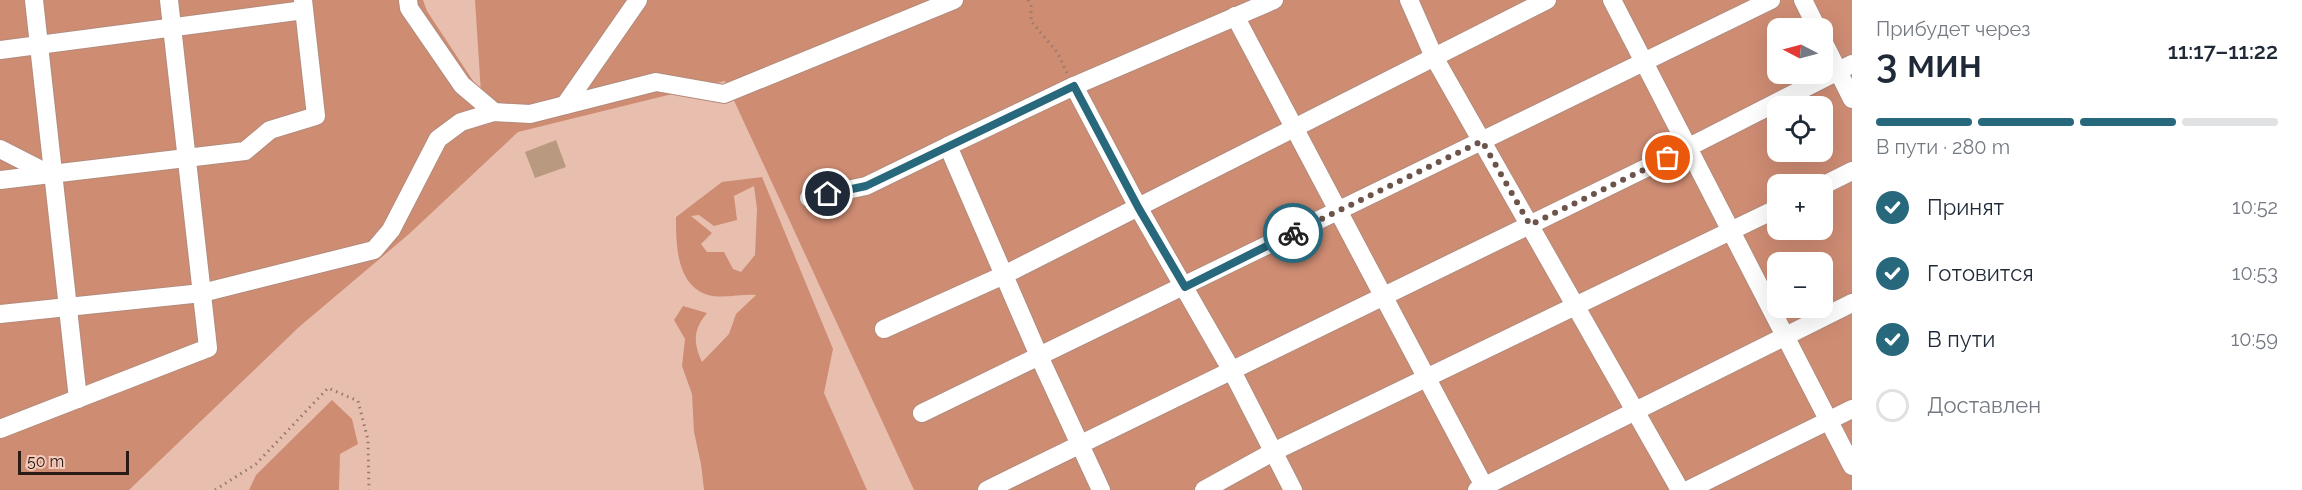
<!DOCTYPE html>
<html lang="ru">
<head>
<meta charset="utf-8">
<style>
	:root { --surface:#fff; --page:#f6f6f7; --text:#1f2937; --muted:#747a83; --line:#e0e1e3; --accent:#27687c }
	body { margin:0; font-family:Raleway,sans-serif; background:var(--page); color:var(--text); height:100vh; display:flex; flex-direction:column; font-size:22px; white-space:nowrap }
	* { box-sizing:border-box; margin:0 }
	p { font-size:20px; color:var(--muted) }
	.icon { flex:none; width:33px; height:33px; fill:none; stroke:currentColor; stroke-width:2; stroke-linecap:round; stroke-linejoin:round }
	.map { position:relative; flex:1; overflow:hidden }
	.sheet { display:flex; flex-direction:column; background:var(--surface); width:450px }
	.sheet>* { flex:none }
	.needle { width:39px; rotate:276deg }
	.tools { position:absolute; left:1767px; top:18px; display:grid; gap:12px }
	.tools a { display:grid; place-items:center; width:66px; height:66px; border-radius:12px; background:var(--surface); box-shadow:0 6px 24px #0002; font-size:30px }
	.scale { position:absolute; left:18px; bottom:15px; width:111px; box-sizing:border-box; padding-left:6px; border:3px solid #291b15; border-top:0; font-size:16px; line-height:21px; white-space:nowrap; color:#291b15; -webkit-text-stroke:4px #f5ccbc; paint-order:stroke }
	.pin { position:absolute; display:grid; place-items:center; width:51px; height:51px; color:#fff; margin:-26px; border:3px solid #fff; border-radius:50%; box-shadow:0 2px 6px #0007 }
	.courier { position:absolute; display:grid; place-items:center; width:60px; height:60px; margin:-30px; border:4px solid #27687c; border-radius:50%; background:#fff; color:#222; box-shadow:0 2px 8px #0007 }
	.overview em { font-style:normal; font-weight:600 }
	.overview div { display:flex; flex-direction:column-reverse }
	.overview { display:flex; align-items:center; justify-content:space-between; height:102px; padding:0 24px }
	h1 { font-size:39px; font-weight:600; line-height:45px }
	.bar { display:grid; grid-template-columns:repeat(4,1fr); gap:9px 6px; align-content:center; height:72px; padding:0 24px }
	.bar i { height:8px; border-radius:4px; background:var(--line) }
	.bar .active { background:var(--accent) }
	.bar p { grid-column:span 4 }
	ol { padding:0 24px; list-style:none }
	li { display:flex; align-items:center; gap:18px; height:66px }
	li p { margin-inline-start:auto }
	li .icon { padding:6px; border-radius:50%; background:var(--accent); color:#fff; stroke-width:4 }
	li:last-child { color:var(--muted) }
	li i { width:33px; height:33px; border:3px solid var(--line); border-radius:50% }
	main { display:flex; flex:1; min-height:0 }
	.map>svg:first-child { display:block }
</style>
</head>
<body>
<main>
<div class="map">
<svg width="1852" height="490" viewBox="0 0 1852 490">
	<rect width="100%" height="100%" fill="#e8bfaf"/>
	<!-- green -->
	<g fill="#ce8c73" fill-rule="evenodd">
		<path d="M 0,0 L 423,0 L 427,11 L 481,93 L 475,0 L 1852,0 L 1852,490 L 914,490 L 725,81 L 518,132 L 409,234 L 299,327 L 129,490 L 0,490 ZM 1778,28 L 1822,28 L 1822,74 L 1778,74 ZM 1778,106 L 1822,106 L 1822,152 L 1778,152 ZM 1778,184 L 1822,184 L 1822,230 L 1778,230 ZM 1778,262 L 1822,262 L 1822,308 L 1778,308 Z"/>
		<path d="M 762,177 L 833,349 L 824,393 L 867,490 L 704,490 L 701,464 L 694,432 L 692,394 L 682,366 L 685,339 L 674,320 L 683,306 L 707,313 C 693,330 693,342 702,362 L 729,334 L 736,314 L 756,295 C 741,294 722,299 708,295 C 676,285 676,244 676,217 L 722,182 ZM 754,186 L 757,209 L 755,255 L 741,272 L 733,269 L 724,252 L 707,252 L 701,244 L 712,233 L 691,216 L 699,215 L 714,226 L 737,220 L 734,196 Z"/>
		<path d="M 332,400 L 352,419 L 358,444 L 340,454 L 339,490 L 249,490 L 256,475 Z"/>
	</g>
	<!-- building -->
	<path fill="#b99a80" d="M 556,140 L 566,167 L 535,178 L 525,152 Z"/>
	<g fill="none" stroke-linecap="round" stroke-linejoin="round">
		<!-- minor casing -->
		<g stroke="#b28b7c" stroke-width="20">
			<g id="minor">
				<path d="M 34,0 L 78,399"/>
				<path d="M 408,0 L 409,8 L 462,85 L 494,112"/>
				<path d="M 1409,0 L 1434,57 L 1680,490"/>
				<path d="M 1612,0 L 1852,466"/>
				<path d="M 1803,0 L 1817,28"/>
				<path d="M 1235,16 L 1486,490"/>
				<path d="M 1822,39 L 1852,99"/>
				<path d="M 0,50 L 304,10"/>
				<path d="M 1074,86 L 1138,207 L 1232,371 L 1293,490"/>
				<path d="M 565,105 L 638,0"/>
				<path d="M 0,149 L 49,174"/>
				<path d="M 0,180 L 245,151 L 270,130 L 316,116 L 303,0"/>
				<path d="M 1822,186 L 1852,171"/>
				<path d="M 809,198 L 866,186 L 948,146"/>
				<path d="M 0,314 L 202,293 L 374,250 L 391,230 L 438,139 L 461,122 L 494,112 L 530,114 L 656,82 L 724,94 L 954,0"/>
				<path d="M 884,329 L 1004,275 L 1547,0"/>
				<path d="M 922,413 L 1771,0"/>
				<path d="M 0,429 L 208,348 L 169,0"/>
				<path d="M 987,490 L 1687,148 L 1852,64"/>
				<path d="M 1101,490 L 1039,356 L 948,146 L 1074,86 L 1274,0"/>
				<path d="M 1204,490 L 1273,452 L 1778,208"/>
				<path d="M 1477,490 L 1852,303"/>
				<path d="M 1688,490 L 1852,409"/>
			</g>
		</g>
		<!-- path -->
		<g stroke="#96796d" stroke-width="3" stroke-dasharray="1.5 4.5" stroke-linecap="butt">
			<path d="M 1028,0 L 1031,5 L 1031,21 L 1057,52 L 1067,73"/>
			<path d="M 215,490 L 256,464 L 328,388 L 358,401 L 368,440 L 369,490"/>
		</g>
		<!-- minor -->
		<use href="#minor" stroke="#fff" stroke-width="18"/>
	</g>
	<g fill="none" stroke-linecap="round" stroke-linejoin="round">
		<!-- done -->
		<path stroke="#6c544b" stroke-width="6" stroke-dasharray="0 10.8" d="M 1293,233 L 1482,141 L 1530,225 L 1668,158"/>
		<!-- route -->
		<path stroke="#27687c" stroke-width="8" d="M 828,194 L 866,186 L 1074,86 L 1138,207 L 1185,287 L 1293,233"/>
	</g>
</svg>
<div class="tools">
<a><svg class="needle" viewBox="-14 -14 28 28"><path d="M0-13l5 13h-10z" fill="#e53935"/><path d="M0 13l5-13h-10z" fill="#747a83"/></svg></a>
<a><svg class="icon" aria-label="locate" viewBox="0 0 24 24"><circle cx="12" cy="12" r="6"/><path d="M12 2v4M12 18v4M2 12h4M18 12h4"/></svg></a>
<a>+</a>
<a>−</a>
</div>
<div class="scale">50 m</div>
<div class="pin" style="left:1668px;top:158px;background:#ea580c"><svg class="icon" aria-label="bag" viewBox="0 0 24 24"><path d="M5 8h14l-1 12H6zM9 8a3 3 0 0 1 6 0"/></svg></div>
<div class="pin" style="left:828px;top:194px;background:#1f2937"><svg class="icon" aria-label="home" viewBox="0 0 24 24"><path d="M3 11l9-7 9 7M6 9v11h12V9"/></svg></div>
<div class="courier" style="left:1293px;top:233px"><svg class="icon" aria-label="bike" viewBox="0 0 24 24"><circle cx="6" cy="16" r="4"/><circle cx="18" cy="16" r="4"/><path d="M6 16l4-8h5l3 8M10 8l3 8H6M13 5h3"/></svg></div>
</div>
<section class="sheet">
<div class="overview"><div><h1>3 мин</h1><p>Прибудет через</p></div><em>11:17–11:22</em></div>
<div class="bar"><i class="active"></i><i class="active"></i><i class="active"></i><i></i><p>В пути · 280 m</p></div>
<ol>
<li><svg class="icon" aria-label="check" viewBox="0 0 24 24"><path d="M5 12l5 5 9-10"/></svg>Принят<p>10:52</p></li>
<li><svg class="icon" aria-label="check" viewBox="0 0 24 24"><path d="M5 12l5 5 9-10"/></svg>Готовится<p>10:53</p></li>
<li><svg class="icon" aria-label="check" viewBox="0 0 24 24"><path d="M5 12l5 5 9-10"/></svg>В пути<p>10:59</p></li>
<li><i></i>Доставлен</li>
</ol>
</section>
</main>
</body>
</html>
